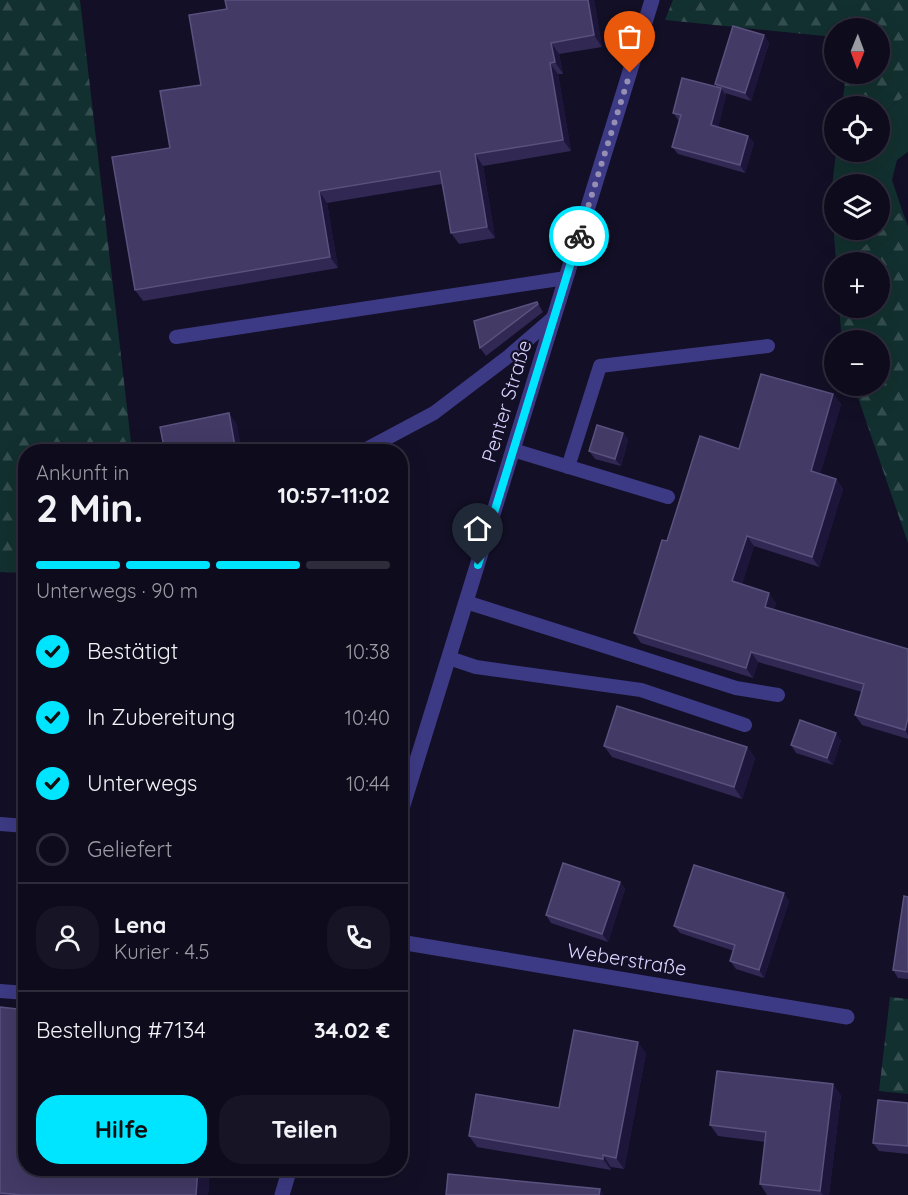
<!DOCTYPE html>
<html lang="de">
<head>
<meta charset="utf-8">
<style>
	:root { --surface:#0e0b1c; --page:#171425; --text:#f1f3f6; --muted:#9b9ba3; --line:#2e2b3b; --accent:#00e5ff }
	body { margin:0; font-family:Quicksand,sans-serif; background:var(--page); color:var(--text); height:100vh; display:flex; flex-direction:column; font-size:22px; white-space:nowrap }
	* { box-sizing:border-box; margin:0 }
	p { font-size:20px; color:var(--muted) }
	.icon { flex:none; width:33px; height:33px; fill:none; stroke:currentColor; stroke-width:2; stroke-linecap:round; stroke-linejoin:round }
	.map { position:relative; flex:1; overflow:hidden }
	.side { position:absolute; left:18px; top:444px; width:390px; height:732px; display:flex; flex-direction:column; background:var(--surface); border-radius:24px; box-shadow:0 6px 24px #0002,0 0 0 2px var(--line) }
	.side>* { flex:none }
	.needle { width:39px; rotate:181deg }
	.buttons { position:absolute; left:824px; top:18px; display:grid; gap:12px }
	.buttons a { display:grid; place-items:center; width:66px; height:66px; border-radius:50%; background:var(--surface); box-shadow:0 6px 24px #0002,0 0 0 2px var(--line); font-size:30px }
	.pin { position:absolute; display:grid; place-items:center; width:51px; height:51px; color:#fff; margin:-62px -26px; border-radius:50% 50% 50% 0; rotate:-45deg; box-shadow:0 0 6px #0007 }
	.pin .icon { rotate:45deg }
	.courier { position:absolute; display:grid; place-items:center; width:60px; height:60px; margin:-30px; border:4px solid #00e5ff; border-radius:50%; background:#fff; color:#222; box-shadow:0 2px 8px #0007 }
	.overview em { font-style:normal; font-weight:700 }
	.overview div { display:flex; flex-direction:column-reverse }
	.overview { display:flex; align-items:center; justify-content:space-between; height:102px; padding:0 18px }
	h1 { font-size:39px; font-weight:700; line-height:45px }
	.bar { display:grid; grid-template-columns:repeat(4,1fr); gap:9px 6px; align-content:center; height:72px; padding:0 18px }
	.bar i { height:8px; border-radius:4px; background:var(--line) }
	.bar .active { background:var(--accent) }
	.bar p { grid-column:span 4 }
	.line { display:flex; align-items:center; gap:15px; padding:0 18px; border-top:2px solid var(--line) }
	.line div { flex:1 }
	.round { display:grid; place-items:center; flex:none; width:63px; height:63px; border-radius:24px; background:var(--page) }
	ol { padding:0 18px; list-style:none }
	li { display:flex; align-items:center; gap:18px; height:66px }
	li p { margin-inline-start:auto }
	li .icon { padding:6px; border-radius:50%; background:var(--accent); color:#111; stroke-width:4 }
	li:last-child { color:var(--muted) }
	li i { width:33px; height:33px; border:3px solid var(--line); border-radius:50% }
	.button { display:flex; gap:12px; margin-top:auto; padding:12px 18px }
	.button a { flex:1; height:69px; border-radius:24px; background:var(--accent); color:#111; font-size:24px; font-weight:700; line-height:69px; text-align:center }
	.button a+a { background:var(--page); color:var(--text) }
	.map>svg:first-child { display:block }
</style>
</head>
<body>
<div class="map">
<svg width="908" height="1195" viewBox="0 0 908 1195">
	<defs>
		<pattern id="forest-firs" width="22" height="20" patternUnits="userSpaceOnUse" patternTransform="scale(1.5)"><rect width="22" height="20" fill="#12302f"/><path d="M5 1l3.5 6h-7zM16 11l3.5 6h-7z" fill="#344d4e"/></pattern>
	</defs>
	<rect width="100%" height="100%" fill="#130f26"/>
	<!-- grass -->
	<path fill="#12302f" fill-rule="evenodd" d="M 908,93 L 908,152 L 897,160 L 892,180 L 902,210 L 848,262 L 836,262 L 831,195 L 836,152 L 879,152 L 879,116 ZM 834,184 L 879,184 L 879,230 L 834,230 Z"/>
	<!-- forest -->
	<g fill="url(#forest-firs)">
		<path d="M 0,0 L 80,0 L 132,451 L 26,452 L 25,573 L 0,572 Z"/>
		<path d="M 673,0 L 908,0 L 908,93 L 879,116 L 879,106 L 842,106 L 846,74 L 879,74 L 879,28 L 834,28 L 834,37 L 665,20 Z"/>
		<path d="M 902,210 L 908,226 L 908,543 L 854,386 L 879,386 L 879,340 L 842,340 L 839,308 L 879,308 L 879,262 L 848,262 Z"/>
		<path d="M 890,997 L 908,999 L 908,1094 L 879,1091 Z"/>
	</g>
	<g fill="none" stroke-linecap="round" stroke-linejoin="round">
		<!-- service -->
		<g stroke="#3d3a85" stroke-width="14">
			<path d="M 176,337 L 566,278"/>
			<path d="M 513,450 L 668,497"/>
			<path d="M 361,452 L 434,413 L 509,356 L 554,317"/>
			<path d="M 568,467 L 600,366 L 768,346"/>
			<path d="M 466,602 L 736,688 L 778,695"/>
			<path d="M 449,658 L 476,667 L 641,690 L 745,725"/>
			<path d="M 0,824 L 26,826"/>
			<path d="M 0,991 L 26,993"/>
		</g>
		<!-- minor -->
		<g stroke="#3d3a85" stroke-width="15">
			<path d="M 400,815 L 652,0"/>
			<path d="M 400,942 L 847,1017"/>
			<path d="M 282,1195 L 290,1168"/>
		</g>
	</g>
	<!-- wall -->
	<g fill="#312854">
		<path d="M 225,0 L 594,0 L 602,47 L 559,54 L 563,74 L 558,74 L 571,151 L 483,166 L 495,238 L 459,244 L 451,233 L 442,184 L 327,203 L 338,268 L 143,301 L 135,290 L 170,148 L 201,85 L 227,9 Z"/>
		<path d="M 764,35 L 769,43 L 751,101 L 725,93 L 726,96 L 718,127 L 748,136 L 754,143 L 745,173 L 678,154 L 672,147 L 679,121 L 673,113 L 717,87 L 715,84 Z"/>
		<path d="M 537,302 L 543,312 L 486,356 L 480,348 Z"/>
		<path d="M 833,394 L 841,404 L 820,474 L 836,479 L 843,489 L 819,567 L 754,546 L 742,584 L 776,603 L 774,610 L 908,649 L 908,739 L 862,725 L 855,715 L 862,692 L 758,662 L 753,678 L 641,643 L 634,633 L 667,541 L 739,449 Z"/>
		<path d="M 623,433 L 628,440 L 621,466 L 595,459 L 589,451 Z"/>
		<path d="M 841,740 L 833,765 L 796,753 L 791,745 Z"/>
		<path d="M 604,746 L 747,747 L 755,758 L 742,799 L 612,757 Z"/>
		<path d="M 620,882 L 625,889 L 608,942 L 551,923 L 546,915 Z"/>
		<path d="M 908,897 L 908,979 L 898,978 L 893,970 Z"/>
		<path d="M 789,901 L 764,978 L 736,969 L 730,961 L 734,951 L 680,933 L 674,926 Z"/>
		<path d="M 0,1007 L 26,1168 L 210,1168 L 208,1195 L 0,1195 Z"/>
		<path d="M 646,1053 L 624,1169 L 611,1167 L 611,1170 L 477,1147 L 469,1136 L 559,1108 Z"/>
		<path d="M 841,1095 L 829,1195 L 767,1195 L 760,1184 L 765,1142 L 718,1136 L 710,1125 Z"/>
		<path d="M 908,1103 L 908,1154 L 879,1151 L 873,1143 Z"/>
	</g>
	<!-- shaded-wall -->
	<g fill="#1d163a">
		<path d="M 588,0 L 594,0 L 602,47 L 594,35 Z"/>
		<path d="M 764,35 L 769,43 L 751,101 L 745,93 Z"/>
		<path d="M 551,43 L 559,54 L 563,74 L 555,62 Z"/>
		<path d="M 550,63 L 558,74 L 571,151 L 563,140 Z"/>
		<path d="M 721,88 L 726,96 L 717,133 L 711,125 Z"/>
		<path d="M 748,136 L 754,143 L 745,173 L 740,165 Z"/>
		<path d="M 475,154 L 483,166 L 495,238 L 487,227 Z"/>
		<path d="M 319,191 L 327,203 L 338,268 L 330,257 Z"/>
		<path d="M 833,394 L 841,404 L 818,481 L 811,471 Z"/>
		<path d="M 229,413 L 237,424 L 242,452 L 236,452 Z"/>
		<path d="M 623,433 L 628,440 L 621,466 L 615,459 Z"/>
		<path d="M 836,479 L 843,489 L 819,567 L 812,557 Z"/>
		<path d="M 747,536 L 754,546 L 740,591 L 732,581 Z"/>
		<path d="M 769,593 L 776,603 L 772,617 L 765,607 Z"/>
		<path d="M 751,652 L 758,662 L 753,678 L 746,668 Z"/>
		<path d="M 908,718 L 908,735 L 905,730 Z"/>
		<path d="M 836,733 L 841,740 L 833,765 L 827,758 Z"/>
		<path d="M 747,747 L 755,758 L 742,799 L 734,787 Z"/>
		<path d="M 620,882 L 625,889 L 608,942 L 602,934 Z"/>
		<path d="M 784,893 L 789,901 L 764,978 L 759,970 Z"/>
		<path d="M 638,1042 L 646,1053 L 624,1169 L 616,1158 Z"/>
		<path d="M 833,1084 L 841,1095 L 829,1195 L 823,1195 L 820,1191 Z"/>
		<path d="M 603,1155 L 611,1167 L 611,1170 L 603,1159 Z"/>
		<path d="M 198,1168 L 210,1168 L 208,1195 L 196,1195 Z"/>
		<path d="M 600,1189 L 604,1195 L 599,1195 Z"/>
	</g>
	<!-- building -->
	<g fill="#433a66" stroke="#5a527e" stroke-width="1.5">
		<path d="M 225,0 L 588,0 L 594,35 L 551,43 L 555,62 L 550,63 L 563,140 L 475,154 L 487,227 L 451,233 L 440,171 L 319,191 L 330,257 L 135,290 L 112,157 L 170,148 L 160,91 L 201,85 L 189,15 L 227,9 Z"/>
		<path d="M 733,26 L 764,35 L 745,93 L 715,84 Z"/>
		<path d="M 682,78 L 721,88 L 711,125 L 748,136 L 740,165 L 672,147 L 681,115 L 673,113 Z"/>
		<path d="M 537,302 L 538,304 L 480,348 L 474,321 Z"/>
		<path d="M 761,374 L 833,394 L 811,471 L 836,479 L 812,557 L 747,536 L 732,581 L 769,593 L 765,607 L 908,649 L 908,718 L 905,730 L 855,715 L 864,684 L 751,652 L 746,668 L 634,633 L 662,540 L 667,541 L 700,436 L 739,449 Z"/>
		<path d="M 229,413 L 236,452 L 165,452 L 160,427 Z"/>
		<path d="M 597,425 L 623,433 L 615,459 L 589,451 Z"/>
		<path d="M 617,706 L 747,747 L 734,787 L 604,746 Z"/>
		<path d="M 800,720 L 836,733 L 827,758 L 791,745 Z"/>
		<path d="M 563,863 L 620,882 L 602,934 L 546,915 Z"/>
		<path d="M 694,865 L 784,893 L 759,970 L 730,961 L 735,945 L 674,926 Z"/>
		<path d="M 904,896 L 908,897 L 908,972 L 893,970 Z"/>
		<path d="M 0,1007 L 26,1010 L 26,1168 L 198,1168 L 196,1195 L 22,1195 L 0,1193 Z"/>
		<path d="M 574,1030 L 638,1042 L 616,1158 L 603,1155 L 603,1159 L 469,1136 L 476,1094 L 559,1108 Z"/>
		<path d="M 717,1071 L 833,1084 L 820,1191 L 760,1184 L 766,1132 L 710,1125 Z"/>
		<path d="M 878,1100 L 908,1103 L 908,1146 L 873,1143 Z"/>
		<path d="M 448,1174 L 600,1189 L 599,1195 L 446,1195 Z"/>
	</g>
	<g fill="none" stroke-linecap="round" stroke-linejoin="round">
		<!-- done -->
		<path stroke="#948fb3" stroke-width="6" stroke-dasharray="0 10.8" d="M 579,236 L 630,73"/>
		<!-- route -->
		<path stroke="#00e5ff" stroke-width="8" d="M 478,565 L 579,236"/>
	</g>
	<g text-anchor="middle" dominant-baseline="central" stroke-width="4.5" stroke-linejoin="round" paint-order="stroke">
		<!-- street labels -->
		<g font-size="20" fill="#d9d4ff" stroke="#130f26">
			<text transform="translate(506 401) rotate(-73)">Penter Straße</text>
			<text transform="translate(627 959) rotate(9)">Weberstraße</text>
		</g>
	</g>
</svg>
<div class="buttons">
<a><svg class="needle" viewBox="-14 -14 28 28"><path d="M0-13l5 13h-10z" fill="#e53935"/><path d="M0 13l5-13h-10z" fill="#9b9ba3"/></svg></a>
<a><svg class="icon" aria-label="locate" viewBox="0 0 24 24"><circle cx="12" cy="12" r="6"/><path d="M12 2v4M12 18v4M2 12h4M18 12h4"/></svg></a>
<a><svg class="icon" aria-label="layers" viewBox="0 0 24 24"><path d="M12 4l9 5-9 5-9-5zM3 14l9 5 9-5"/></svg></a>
<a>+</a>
<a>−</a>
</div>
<div class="pin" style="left:630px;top:73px;background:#ea580c"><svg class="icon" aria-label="bag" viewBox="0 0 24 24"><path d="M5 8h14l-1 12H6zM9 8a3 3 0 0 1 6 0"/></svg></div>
<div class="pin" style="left:478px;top:565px;background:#1f2937"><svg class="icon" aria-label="home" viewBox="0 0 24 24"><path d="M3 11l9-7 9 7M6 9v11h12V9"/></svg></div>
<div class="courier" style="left:579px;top:236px"><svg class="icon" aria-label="bike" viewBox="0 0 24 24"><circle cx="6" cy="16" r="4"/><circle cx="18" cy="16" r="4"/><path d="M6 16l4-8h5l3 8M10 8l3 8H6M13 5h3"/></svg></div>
<section class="side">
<div class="overview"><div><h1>2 Min.</h1><p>Ankunft in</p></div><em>10:57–11:02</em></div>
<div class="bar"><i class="active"></i><i class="active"></i><i class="active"></i><i></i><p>Unterwegs · 90 m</p></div>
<ol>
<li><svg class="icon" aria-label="check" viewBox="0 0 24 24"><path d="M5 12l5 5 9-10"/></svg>Bestätigt<p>10:38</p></li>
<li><svg class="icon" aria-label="check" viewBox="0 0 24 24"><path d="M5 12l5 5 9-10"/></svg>In Zubereitung<p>10:40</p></li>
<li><svg class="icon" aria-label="check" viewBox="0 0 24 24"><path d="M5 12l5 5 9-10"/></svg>Unterwegs<p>10:44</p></li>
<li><i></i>Geliefert</li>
</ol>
<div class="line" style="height:108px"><a class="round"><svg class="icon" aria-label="person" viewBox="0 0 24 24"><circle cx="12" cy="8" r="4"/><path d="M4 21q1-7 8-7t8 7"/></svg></a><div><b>Lena</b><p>Kurier · 4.5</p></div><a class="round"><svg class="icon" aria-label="phone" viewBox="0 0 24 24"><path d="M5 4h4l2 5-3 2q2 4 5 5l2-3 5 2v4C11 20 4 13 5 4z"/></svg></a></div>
<div class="line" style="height:78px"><div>Bestellung #7134</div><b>34.02 €</b></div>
<div class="button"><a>Hilfe</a><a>Teilen</a></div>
</section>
</div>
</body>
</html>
